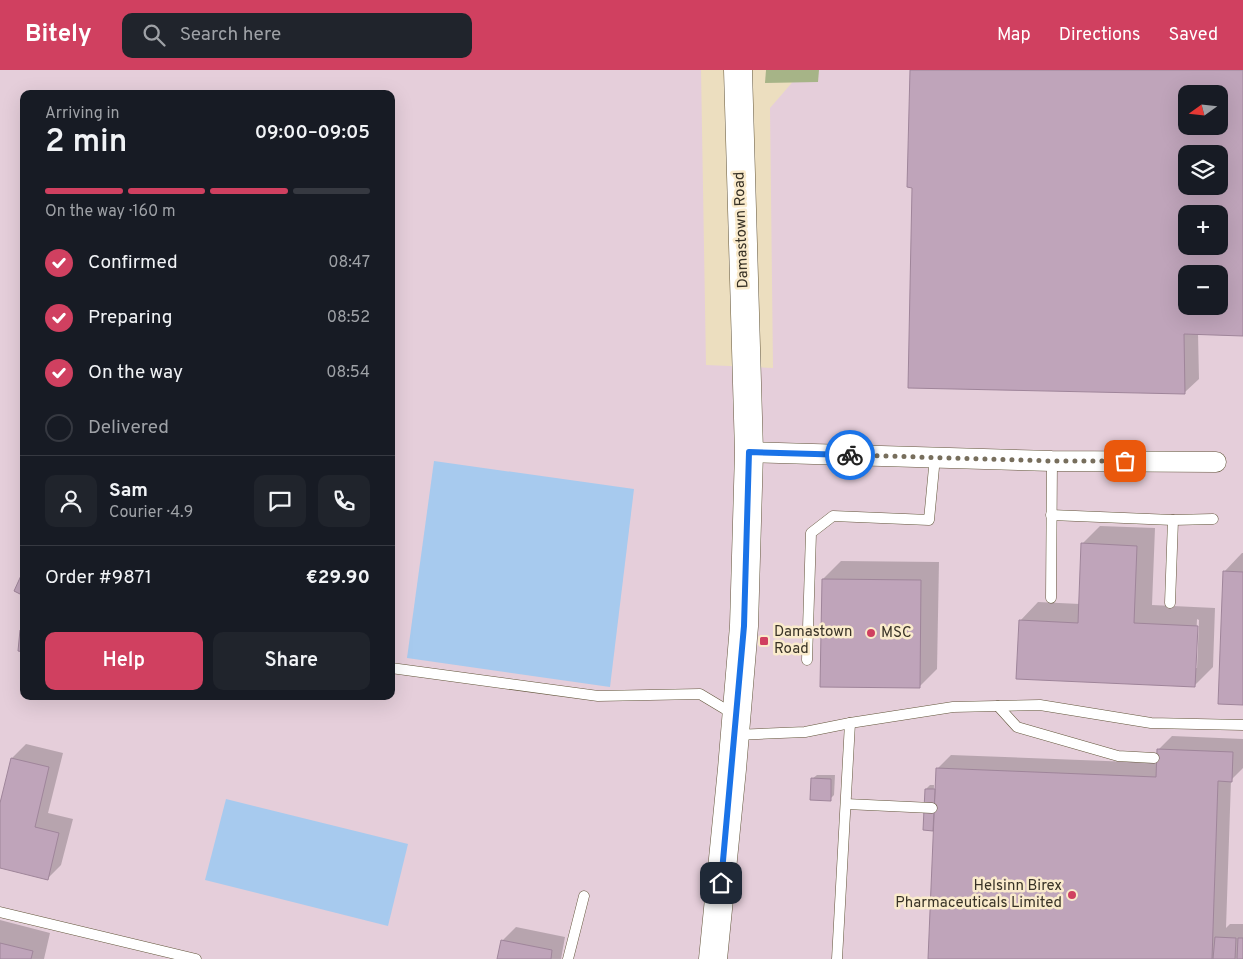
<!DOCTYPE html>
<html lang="en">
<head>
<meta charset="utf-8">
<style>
	:root { --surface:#171b24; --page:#20242c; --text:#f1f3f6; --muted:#9ea1a6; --line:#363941; --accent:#d04060 }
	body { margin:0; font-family:Overpass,sans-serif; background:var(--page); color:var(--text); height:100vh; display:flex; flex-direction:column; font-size:19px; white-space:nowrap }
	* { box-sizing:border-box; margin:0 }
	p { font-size:16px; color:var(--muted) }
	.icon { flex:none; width:28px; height:28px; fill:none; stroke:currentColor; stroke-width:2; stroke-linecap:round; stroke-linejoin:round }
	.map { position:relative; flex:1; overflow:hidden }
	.details { position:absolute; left:20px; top:20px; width:375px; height:610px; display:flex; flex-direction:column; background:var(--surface); border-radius:10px; box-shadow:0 5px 20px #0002 }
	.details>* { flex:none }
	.needle { width:32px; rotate:255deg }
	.tools { position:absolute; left:1178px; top:15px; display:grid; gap:10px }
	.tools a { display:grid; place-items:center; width:50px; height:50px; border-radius:10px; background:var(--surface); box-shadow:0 5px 20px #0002; font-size:25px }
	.pin { position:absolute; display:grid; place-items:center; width:42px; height:42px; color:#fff; margin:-21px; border-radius:10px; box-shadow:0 2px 8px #0006 }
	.courier { position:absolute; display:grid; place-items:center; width:50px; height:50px; margin:-25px; border:4px solid #1a73e8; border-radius:50%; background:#fff; color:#222; box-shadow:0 1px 6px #0007 }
	.headline em { font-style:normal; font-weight:600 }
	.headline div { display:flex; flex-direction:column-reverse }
	.headline { display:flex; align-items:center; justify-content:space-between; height:85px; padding:0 25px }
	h1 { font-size:32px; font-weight:600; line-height:38px }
	.bar { display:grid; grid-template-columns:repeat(4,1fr); gap:8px 5px; align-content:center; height:60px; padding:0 25px }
	.bar i { height:6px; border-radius:4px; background:var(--line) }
	.bar .current { background:var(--accent) }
	.bar p { grid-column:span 4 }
	.line { display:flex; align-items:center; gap:12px; padding:0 25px; border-top:1px solid var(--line) }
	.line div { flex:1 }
	.round { display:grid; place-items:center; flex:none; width:52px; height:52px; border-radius:10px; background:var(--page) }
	ol { padding:0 25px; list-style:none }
	li { display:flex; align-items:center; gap:15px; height:55px }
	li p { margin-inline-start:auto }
	li .icon { padding:5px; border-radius:50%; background:var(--accent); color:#fff; stroke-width:4 }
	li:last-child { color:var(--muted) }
	li i { width:28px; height:28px; border:2px solid var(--line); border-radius:50% }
	.primary-button { display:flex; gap:10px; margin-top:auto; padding:10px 25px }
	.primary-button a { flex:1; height:58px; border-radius:10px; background:var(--accent); color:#fff; font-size:20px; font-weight:600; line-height:58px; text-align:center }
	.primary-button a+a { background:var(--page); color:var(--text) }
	header { display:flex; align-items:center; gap:30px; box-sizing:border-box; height:70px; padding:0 25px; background:var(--accent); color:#fff }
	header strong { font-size:24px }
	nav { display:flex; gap:28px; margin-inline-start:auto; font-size:18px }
	.search { width:350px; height:45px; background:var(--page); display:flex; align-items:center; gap:12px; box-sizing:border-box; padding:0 18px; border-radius:10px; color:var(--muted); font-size:19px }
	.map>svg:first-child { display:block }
</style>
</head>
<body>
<header>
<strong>Bitely</strong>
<div class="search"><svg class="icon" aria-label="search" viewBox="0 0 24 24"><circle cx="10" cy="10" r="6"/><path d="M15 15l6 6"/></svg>Search here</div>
<nav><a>Map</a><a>Directions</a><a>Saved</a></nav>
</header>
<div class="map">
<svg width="1243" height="889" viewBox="0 0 1243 889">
	<rect width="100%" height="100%" fill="#ecdebf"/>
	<!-- industrial -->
	<path fill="#e5ceda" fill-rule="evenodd" d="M 0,0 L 701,0 L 706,295 L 773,298 L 770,38 L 803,0 L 1243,0 L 1243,889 L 0,889 ZM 24,24 L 391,24 L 391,626 L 24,626 ZM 1186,24 L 1219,24 L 1219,56 L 1186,56 ZM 1186,84 L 1219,84 L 1219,116 L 1186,116 ZM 1186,144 L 1219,144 L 1219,176 L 1186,176 ZM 1186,204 L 1219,204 L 1219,236 L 1186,236 Z"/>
	<!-- forest -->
	<path fill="#a6b487" d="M 766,0 L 819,0 L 818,12 L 765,13 Z"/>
	<!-- water -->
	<g fill="#a7caee">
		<path d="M 434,391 L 634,419 L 610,617 L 407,588 Z"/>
		<path d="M 226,729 L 408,774 L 388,856 L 205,810 Z"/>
	</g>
	<!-- shadow -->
	<g fill="#0003" fill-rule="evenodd">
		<path d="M 912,0 L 1243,0 L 1243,265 L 1198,263 L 1199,309 L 1185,322 L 913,117 ZM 1186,24 L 1219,24 L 1219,56 L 1186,56 ZM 1186,84 L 1219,84 L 1219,116 L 1186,116 ZM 1186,144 L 1219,144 L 1219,176 L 1186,176 ZM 1186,204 L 1219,204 L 1219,236 L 1186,236 Z"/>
		<path d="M 1100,456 L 1155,458 L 1152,535 L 1215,538 L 1213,597 L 1195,615 L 1020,551 L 1038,532 L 1080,534 L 1082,474 ZM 1197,549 L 1199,550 L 1197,598 L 1195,598 Z"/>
		<path d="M 1242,483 L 1243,483 L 1243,634 L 1224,502 Z"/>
		<path d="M 841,491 L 939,492 L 937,599 L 919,617 L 823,509 Z"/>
		<path d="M 1172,666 L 1243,669 L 1243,698 L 1231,710 L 1226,858 L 1230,854 L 1243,854 L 1243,889 L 930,889 L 937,699 L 951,685 L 1158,693 L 1158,680 Z"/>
		<path d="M 26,674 L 63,683 L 48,743 L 73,749 L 61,795 L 47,809 L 0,797 L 0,738 L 12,688 Z"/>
		<path d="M 817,705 L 835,705 L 834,725 L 830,729 L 812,709 Z"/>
		<path d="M 930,715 L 934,715 L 932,759 L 926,719 Z"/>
		<path d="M 0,850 L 50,863 L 44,889 L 0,889 Z"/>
		<path d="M 516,857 L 565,867 L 561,889 L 499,889 L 502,871 Z"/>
	</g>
	<!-- building -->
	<g fill="#bfa4ba" stroke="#9f859a" fill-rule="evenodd">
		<path d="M 910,0 L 1243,0 L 1243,266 L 1184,264 L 1185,324 L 908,318 L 912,118 L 907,117 ZM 1186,24 L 1219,24 L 1219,56 L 1186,56 ZM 1186,84 L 1219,84 L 1219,116 L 1186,116 ZM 1186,144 L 1219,144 L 1219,176 L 1186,176 ZM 1186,204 L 1219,204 L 1219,236 L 1186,236 Z"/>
		<path d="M 1081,473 L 1137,476 L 1134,553 L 1198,556 L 1195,617 L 1016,609 L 1019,550 L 1078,553 Z"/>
		<path d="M 24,499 L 24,526 L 14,521 Z"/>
		<path d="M 1223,501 L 1243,502 L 1243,635 L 1218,634 Z"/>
		<path d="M 822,509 L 921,510 L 920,618 L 820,617 Z"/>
		<path d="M 20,560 L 24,560 L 24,582 L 18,581 Z"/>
		<path d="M 1157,679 L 1233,682 L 1232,712 L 1218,711 L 1212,889 L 928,889 L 936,698 L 1156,707 Z"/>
		<path d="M 11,688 L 49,697 L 35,757 L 59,763 L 48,810 L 0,798 L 0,733 Z"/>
		<path d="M 811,708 L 831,709 L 831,731 L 810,730 Z"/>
		<path d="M 925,719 L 935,719 L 933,761 L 923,760 Z"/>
		<path d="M 1215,867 L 1236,868 L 1235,889 L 1213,889 Z"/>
		<path d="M 1238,868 L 1243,868 L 1243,889 L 1237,889 Z"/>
		<path d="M 501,870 L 552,880 L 551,889 L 497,889 Z"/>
		<path d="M 0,873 L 33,881 L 31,889 L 0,889 Z"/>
	</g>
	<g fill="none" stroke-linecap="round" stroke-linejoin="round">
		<!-- lane casing -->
		<g stroke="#63563b" stroke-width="11">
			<g id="lane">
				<path d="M 1051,445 L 1173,450 L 1213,449"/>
				<path d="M 1051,528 L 1052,391"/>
				<path d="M 1170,533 L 1173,450"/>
				<path d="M 807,590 L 811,463 L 833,446 L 929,450 L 935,387"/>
				<path d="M 391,598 L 598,626 L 700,624 L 735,645"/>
				<path d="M 998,636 L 1017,657 L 1118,686 L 1154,688"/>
				<path d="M 735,665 L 805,662 L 850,653 L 953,637 L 1040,635 L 1151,653 L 1243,655"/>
				<path d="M 846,734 L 932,738"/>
				<path d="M 0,842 L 196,889"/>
				<path d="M 568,889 L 584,826"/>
				<path d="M 837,889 L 850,653"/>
			</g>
		</g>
		<!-- street casing -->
		<g stroke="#63563b" stroke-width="21">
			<path id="street" d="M 749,382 L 1052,391 L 1216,392"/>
		</g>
		<!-- secondary casing -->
		<g stroke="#63563b" stroke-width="29">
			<path id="secondary" d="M 713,889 L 732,699 L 744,556 L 749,382 L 738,0"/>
		</g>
		<!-- lane -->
		<use href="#lane" stroke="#fff" stroke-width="10"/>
		<!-- street -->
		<use href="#street" stroke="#fff" stroke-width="20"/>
		<!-- secondary -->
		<use href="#secondary" stroke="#fff" stroke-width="28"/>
	</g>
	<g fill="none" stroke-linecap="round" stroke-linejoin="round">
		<!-- done -->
		<path stroke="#776e5c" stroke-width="5" stroke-dasharray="0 9" d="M 850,385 L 1052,391 L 1125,391"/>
		<!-- route -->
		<path stroke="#1a73e8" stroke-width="6" d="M 721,813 L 744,556 L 749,382 L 850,385"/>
	</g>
	<!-- markers -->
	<g fill="#d04060" stroke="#faebcc" stroke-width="2">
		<circle cx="871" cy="563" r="5"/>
		<rect x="759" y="566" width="10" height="10" rx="2.5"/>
		<circle cx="1072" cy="825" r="5"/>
	</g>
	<g text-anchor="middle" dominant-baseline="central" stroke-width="5" stroke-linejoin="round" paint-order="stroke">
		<!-- street labels -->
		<g font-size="15" fill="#383226" stroke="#faebcc">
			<text transform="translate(742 160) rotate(-92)">Damastown Road</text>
		</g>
		<!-- poi labels -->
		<g font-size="15" fill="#383226" stroke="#faebcc" text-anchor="start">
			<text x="774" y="562">Damastown<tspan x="774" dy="17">Road</tspan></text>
			<text x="881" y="563">MSC</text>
			<text x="1062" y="816" text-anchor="end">Helsinn Birex<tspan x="1062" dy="17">Pharmaceuticals Limited</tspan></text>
		</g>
	</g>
</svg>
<div class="tools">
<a><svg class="needle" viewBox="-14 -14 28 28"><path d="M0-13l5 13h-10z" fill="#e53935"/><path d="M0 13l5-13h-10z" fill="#9ea1a6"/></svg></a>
<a><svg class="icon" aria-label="layers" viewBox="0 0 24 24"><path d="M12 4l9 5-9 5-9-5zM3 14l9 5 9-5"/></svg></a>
<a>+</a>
<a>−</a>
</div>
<div class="pin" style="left:1125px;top:391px;background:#ea580c"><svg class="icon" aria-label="bag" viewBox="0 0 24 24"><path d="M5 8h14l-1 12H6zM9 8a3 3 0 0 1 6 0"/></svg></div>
<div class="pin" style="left:721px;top:813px;background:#1f2937"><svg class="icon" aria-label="home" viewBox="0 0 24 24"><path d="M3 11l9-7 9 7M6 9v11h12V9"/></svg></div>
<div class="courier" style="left:850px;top:385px"><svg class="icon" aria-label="bike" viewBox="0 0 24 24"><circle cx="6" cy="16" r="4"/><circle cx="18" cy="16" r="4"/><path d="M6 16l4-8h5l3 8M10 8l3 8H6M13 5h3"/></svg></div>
<section class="details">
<div class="headline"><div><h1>2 min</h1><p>Arriving in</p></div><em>09:00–09:05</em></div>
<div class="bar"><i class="current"></i><i class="current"></i><i class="current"></i><i></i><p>On the way · 160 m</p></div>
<ol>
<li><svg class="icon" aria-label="check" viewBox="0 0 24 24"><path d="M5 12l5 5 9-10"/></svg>Confirmed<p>08:47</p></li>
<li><svg class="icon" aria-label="check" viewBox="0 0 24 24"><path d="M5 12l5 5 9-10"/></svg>Preparing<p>08:52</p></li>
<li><svg class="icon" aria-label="check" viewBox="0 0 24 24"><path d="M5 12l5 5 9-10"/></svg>On the way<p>08:54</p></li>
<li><i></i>Delivered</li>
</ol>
<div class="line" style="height:90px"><a class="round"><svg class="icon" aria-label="person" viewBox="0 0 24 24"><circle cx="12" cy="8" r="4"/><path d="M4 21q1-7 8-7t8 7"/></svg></a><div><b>Sam</b><p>Courier · 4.9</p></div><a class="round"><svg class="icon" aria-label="chat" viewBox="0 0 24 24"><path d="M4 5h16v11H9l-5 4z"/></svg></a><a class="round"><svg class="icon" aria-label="phone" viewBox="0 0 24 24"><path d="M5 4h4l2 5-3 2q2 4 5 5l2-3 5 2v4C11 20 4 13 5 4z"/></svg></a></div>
<div class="line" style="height:65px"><div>Order #9871</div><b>€29.90</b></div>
<div class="primary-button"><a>Help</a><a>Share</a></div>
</section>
</div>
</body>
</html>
